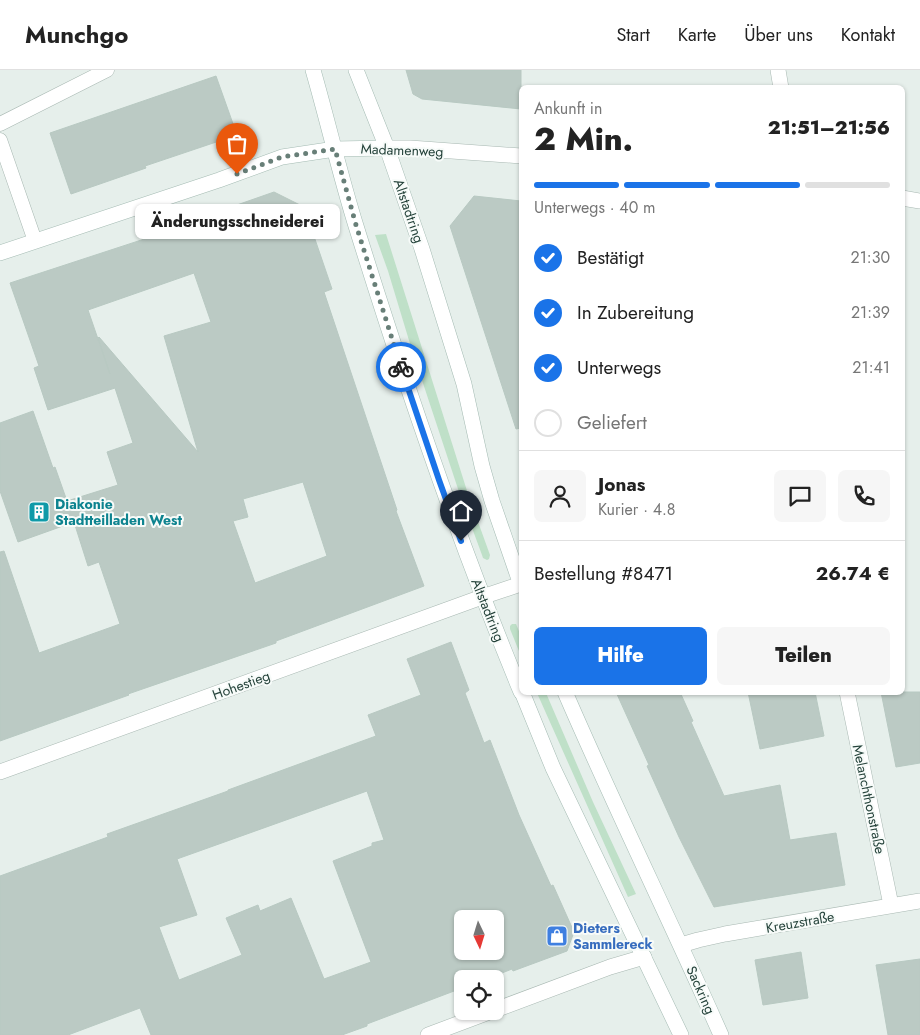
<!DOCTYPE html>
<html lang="de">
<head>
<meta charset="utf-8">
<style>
	:root { --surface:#fff; --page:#f6f6f6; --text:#222; --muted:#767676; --line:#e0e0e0; --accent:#1a73e8 }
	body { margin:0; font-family:Jost,sans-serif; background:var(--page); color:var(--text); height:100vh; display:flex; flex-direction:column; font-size:19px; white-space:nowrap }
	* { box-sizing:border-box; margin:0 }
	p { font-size:16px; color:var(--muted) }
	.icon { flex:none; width:28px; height:28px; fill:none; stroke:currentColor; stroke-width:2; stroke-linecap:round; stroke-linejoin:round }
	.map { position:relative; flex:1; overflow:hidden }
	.side { position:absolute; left:519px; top:15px; width:386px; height:610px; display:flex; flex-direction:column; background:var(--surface); border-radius:8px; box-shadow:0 1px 4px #0004 }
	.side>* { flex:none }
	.needle { width:32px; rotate:176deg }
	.controls { position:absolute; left:454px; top:840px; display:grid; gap:10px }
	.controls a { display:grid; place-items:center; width:50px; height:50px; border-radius:8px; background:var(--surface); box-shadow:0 1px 4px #0004; font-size:25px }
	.pin { position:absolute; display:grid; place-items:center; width:42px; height:42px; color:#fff; margin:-51px -21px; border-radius:50% 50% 50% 0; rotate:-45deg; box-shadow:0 0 5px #0007 }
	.pin .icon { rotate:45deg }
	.courier { position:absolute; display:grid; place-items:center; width:50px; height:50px; margin:-25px; border:4px solid #1a73e8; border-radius:50%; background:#fff; color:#222; box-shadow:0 1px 6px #0007 }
	.bubble { position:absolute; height:35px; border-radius:8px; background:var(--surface); box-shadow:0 1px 4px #0004; font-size:16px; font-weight:800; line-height:35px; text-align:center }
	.overview em { font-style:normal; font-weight:800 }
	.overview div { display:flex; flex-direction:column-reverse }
	.overview { display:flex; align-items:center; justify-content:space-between; height:85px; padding:0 15px }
	h1 { font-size:32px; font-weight:800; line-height:38px }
	.bar { display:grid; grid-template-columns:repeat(4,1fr); gap:8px 5px; align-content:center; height:60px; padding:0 15px }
	.bar i { height:6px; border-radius:4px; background:var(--line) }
	.bar .on { background:var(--accent) }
	.bar p { grid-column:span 4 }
	.line { display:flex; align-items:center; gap:12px; padding:0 15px; border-top:1px solid var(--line) }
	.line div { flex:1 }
	.round { display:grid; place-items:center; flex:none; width:52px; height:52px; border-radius:8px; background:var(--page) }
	ol { padding:0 15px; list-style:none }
	li { display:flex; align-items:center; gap:15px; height:55px }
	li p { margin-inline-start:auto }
	li .icon { padding:5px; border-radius:50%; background:var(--accent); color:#fff; stroke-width:4 }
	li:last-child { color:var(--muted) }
	li i { width:28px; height:28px; border:2px solid var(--line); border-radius:50% }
	.button { display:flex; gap:10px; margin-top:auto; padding:10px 15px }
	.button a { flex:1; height:58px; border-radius:8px; background:var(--accent); color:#fff; font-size:20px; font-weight:800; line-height:58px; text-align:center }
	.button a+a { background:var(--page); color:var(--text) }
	header { display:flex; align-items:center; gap:30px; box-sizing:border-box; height:70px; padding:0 25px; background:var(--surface); border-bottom:1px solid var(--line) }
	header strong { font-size:24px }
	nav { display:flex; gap:28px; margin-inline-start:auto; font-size:18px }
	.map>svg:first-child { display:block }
</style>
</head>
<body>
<header>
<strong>Munchgo</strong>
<nav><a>Start</a><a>Karte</a><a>Über uns</a><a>Kontakt</a></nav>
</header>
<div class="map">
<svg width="920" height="965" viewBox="0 0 920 965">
	<rect width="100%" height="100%" fill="#e6efeb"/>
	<!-- green -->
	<g fill="#bfe0c8">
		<path d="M 386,164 L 468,424 L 490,485 L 489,489 L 487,490 L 483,488 L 482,485 L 461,428 L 411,277 L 388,201 L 375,165 Z"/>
		<path d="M 512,554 L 516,554 L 521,566 L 521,586 L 510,559 L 510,556 Z"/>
		<path d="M 537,623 L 546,623 L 593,732 L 636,824 L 628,827 Z"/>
	</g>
	<!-- building -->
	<g fill="#bbcac4" stroke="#b8c9c2" fill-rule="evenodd">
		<path d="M 406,0 L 521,0 L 521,39 L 422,29 L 413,24 Z"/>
		<path d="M 216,6 L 237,65 L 145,96 L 146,98 L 71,124 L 50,63 Z"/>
		<path d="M 274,122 L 304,137 L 332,219 L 324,222 L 397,440 L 396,441 L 424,516 L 276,571 L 276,573 L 128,624 L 129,625 L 0,671 L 0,482 L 4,481 L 39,583 L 120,554 L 99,492 L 88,496 L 74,452 L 18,472 L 0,421 L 0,353 L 33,341 L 53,398 L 55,397 L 67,431 L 118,415 L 107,382 L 133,373 L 115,318 L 48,340 L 34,298 L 39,296 L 10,213 L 178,158 L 177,156 ZM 194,203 L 211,252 L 164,266 L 198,382 L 99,267 L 98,268 L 110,304 L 88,240 ZM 303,412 L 327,486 L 255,513 L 233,451 L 248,447 L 243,429 Z"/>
		<path d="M 474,126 L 521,131 L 521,358 L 516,359 L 450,156 Z"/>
		<path d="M 451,572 L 469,620 L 465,623 L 484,673 L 490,670 L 519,745 L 551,816 L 553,815 L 574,862 L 567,881 L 513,901 L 512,899 L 487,909 L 462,909 L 462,918 L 367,954 L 367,956 L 342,965 L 151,965 L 140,938 L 68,965 L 0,965 L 0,806 L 108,767 L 107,764 L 228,721 L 228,720 L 376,666 L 368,645 L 421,625 L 407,589 ZM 367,721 L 384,770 L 372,773 L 372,776 L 333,791 L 371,892 L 324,909 L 291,828 L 260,841 L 258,835 L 226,848 L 242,885 L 179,910 L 159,857 L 197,845 L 177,789 ZM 462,849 L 495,849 L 495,881 L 462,881 Z"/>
		<path d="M 616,622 L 680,622 L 693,651 L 691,652 L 724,726 L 780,715 L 790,770 L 836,763 L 845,815 L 714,837 L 679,767 L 647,696 L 649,695 Z"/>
		<path d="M 748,622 L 815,622 L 824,666 L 760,679 Z"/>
		<path d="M 881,622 L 920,622 L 920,693 L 896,697 Z"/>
		<path d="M 801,882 L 808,928 L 763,935 L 755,890 Z"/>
		<path d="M 920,889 L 920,965 L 888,965 L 876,895 Z"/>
	</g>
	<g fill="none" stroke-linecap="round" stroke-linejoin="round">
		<!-- lane casing -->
		<g stroke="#a8b8b2" stroke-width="15">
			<g id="lane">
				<path d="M 0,54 L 107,0"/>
				<path d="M 0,70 L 35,171"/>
			</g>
		</g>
		<!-- street casing -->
		<g stroke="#a8b8b2" stroke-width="16">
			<g id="street">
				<path d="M 778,0 L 781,18"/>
				<path d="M 387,78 L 410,78 L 521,86"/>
				<path d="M 902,128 L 920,131"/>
				<path d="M 847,622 L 891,835"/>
				<path d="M 0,702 L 482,527 L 521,514"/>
				<path d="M 681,875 L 698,870 L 725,864 L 920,831"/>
				<path d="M 495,940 L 610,897 L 644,887"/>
				<path d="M 428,965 L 492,941"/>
			</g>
		</g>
		<!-- secondary casing -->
		<g stroke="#a4bbb3" stroke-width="16">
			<g id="secondary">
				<path d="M 313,0 C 328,52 340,105 356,156 C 405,314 458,470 521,622"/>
				<path d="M 356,0 L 387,78 L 422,179 L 464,314 L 482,396 L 492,431 L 521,515"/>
				<path d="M 0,183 L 219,110 L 282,87 L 335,79 L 387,78"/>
				<path d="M 522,622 L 553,698 L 681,965"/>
				<path d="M 565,622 C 615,738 670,850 721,965"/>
			</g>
		</g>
		<!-- lane -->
		<use href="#lane" stroke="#fff" stroke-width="14"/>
		<!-- street -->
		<use href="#street" stroke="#fff" stroke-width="15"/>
		<!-- secondary -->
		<use href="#secondary" stroke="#fff" stroke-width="15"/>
	</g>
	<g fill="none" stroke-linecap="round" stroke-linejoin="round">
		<!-- done -->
		<path stroke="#687f78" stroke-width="5" stroke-dasharray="0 9" d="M 237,104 L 282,87 L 335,79 L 356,155 L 401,297"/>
		<!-- route -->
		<path stroke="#1a73e8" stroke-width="6" d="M 401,297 L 439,410 L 461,471"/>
	</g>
	<!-- icons -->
	<defs>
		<g id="building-square" transform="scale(1.125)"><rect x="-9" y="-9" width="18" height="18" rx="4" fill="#0f9aa8" stroke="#f7fbf9"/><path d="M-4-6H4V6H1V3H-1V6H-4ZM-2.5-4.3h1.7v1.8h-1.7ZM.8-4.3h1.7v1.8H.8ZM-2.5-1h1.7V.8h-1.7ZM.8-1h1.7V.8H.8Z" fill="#fff"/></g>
		<g id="shop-square" transform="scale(1.125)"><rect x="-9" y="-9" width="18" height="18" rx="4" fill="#3f7fe0" stroke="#f7fbf9"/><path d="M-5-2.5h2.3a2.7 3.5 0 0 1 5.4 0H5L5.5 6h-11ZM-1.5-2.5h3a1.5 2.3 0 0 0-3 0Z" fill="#fff"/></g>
	</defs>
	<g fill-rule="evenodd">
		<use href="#building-square" x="39" y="442"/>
		<use href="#shop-square" x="557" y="866"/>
	</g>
	<g text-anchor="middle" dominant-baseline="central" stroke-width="4" stroke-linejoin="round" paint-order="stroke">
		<!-- street labels -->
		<g font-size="14" fill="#24423a" stroke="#f7fbf9">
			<text transform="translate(402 80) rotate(2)">Madamenweg</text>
			<text transform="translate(409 141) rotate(71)">Altstadtring</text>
			<text transform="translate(488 540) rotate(68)">Altstadtring</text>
			<text transform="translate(241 615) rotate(-20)">Hohestieg</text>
			<text transform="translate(869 729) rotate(78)">Melanchthonstraße</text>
			<text transform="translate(800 852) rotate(-10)">Kreuzstraße</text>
			<text transform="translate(701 920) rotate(66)">Sackring</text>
		</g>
		<!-- culture labels -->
		<g font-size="14" font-weight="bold" fill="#0d838f" stroke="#f7fbf9" text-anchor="start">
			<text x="55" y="434">Diakonie<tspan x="55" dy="16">Stadtteilladen West</tspan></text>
		</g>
		<!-- shop labels -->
		<g font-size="14" font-weight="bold" fill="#366cbe" stroke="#f7fbf9" text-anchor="start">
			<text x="573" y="858">Dieters<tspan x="573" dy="16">Sammlereck</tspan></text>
		</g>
	</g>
</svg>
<div class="controls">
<a><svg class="needle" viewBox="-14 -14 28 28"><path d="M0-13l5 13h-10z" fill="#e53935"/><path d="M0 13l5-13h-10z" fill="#767676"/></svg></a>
<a><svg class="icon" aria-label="locate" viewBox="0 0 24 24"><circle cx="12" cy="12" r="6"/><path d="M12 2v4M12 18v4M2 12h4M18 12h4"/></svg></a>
</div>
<div class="pin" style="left:237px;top:104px;background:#ea580c"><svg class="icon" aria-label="bag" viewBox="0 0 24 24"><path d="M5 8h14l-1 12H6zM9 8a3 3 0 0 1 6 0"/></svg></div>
<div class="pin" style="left:461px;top:471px;background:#1f2937"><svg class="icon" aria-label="home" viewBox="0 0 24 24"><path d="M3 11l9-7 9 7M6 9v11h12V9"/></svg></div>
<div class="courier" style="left:401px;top:297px"><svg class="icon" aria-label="bike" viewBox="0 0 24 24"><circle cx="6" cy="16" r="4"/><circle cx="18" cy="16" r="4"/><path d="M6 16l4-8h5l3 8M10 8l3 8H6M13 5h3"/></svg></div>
<div class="bubble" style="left:135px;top:134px;width:205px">Änderungsschneiderei</div>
<section class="side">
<div class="overview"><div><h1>2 Min.</h1><p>Ankunft in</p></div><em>21:51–21:56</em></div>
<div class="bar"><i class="on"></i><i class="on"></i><i class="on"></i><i></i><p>Unterwegs · 40 m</p></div>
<ol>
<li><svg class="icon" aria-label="check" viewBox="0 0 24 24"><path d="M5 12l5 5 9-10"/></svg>Bestätigt<p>21:30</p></li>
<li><svg class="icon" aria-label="check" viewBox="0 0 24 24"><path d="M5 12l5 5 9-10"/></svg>In Zubereitung<p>21:39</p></li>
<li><svg class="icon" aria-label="check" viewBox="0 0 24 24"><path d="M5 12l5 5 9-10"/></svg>Unterwegs<p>21:41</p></li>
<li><i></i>Geliefert</li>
</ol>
<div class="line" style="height:90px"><a class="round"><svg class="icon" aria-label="person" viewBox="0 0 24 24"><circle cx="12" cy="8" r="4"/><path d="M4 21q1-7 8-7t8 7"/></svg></a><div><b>Jonas</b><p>Kurier · 4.8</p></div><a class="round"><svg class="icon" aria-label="chat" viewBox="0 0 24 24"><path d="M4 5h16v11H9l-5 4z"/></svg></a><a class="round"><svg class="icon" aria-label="phone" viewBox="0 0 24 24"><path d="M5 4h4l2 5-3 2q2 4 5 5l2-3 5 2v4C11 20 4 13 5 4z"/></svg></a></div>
<div class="line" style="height:65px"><div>Bestellung #8471</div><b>26.74 €</b></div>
<div class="button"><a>Hilfe</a><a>Teilen</a></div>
</section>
</div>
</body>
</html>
